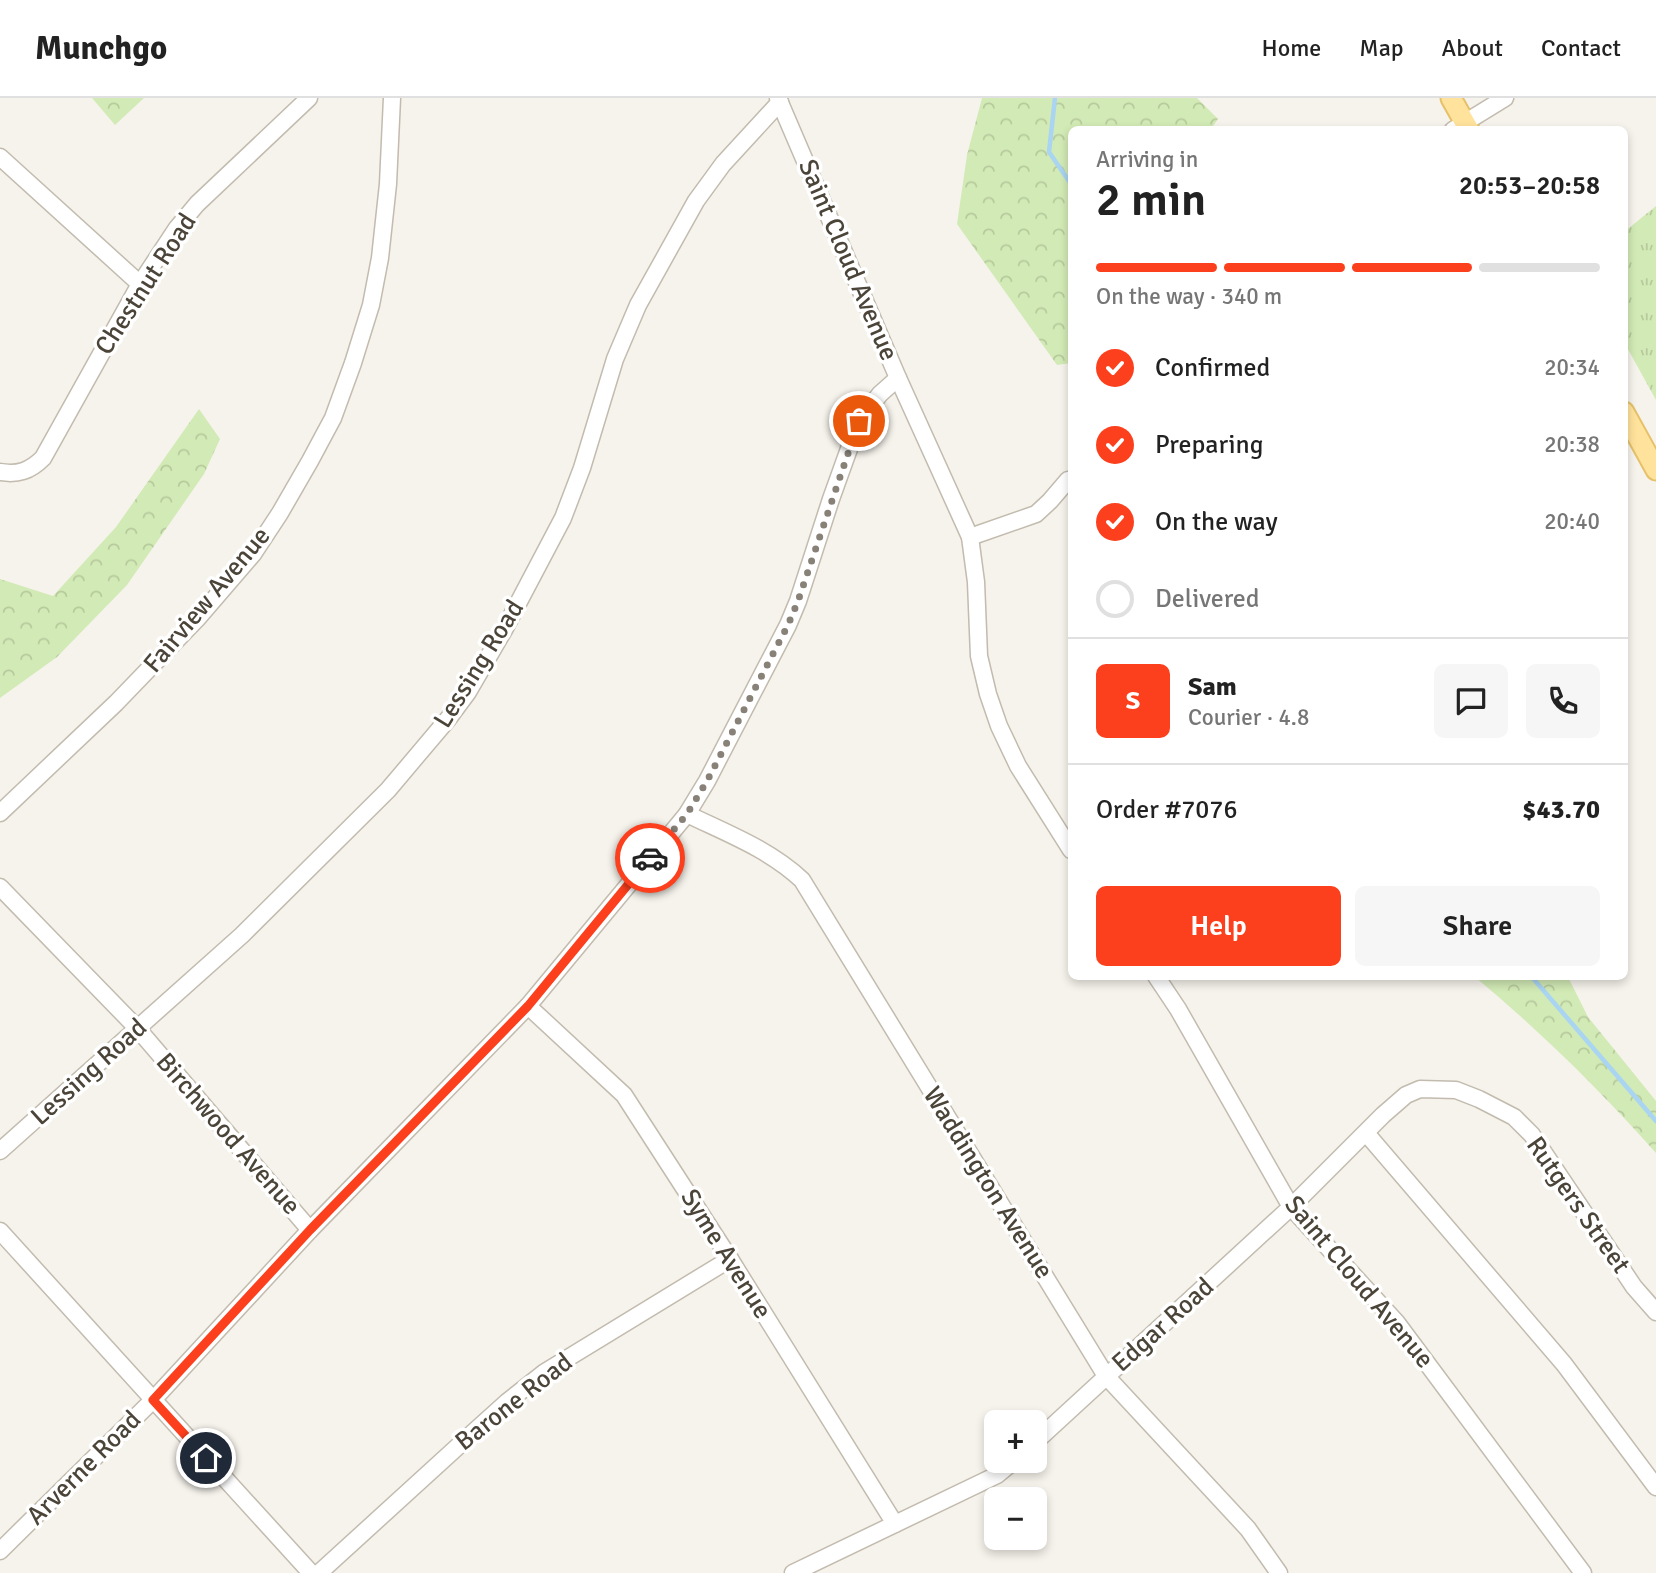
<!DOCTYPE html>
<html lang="en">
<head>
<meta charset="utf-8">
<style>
	:root { --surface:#fff; --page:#f6f6f6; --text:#222; --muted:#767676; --line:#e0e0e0; --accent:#fc3f1d }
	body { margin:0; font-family:Signika,sans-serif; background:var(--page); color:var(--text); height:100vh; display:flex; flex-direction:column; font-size:26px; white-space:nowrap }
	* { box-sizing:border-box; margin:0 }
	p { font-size:23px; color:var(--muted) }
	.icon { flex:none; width:38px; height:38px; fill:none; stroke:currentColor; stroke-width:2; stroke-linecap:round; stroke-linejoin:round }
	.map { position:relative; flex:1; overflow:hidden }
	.sheet { position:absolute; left:1068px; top:28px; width:560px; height:854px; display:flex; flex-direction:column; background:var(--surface); border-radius:10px; box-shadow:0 4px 10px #0003 }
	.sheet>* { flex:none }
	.fabs { position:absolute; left:984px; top:1312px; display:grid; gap:14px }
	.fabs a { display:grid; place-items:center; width:63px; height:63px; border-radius:10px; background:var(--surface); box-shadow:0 4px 10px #0003; font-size:35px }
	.pin { position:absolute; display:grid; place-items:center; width:60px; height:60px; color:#fff; margin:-30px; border:4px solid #fff; border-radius:50%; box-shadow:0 2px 7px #0007 }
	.courier { position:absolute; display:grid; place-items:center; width:70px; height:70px; margin:-35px; border:5px solid #fc3f1d; border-radius:50%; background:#fff; color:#222; box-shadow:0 2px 9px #0007 }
	.headline em { font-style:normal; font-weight:600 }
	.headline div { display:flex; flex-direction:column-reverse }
	.headline { display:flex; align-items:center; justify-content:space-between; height:119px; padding:0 28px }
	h1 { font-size:46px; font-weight:600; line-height:52px }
	.bar { display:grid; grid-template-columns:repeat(4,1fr); gap:10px 7px; align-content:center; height:84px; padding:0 28px }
	.bar i { height:9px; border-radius:5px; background:var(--line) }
	.bar .selected { background:var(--accent) }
	.bar p { grid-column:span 4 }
	.line { display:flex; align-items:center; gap:18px; padding:0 28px; border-top:2px solid var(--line) }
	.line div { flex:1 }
	.round { display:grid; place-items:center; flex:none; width:74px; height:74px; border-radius:10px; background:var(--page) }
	ol { padding:0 28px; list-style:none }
	li { display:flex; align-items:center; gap:21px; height:77px }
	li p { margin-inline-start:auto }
	li .icon { padding:7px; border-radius:50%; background:var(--accent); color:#fff; stroke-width:4 }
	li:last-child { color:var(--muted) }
	li i { width:38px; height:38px; border:4px solid var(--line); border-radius:50% }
	.button { display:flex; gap:14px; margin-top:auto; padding:14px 28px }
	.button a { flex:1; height:80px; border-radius:10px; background:var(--accent); color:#fff; font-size:28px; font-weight:600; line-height:80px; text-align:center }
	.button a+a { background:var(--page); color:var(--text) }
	header { display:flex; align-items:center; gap:42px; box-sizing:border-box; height:98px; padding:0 35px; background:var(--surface); border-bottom:2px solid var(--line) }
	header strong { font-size:33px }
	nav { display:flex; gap:38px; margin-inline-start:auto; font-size:24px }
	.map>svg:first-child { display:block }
</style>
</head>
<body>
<header>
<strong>Munchgo</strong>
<nav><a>Home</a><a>Map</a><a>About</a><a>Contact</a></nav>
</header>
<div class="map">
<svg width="1656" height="1475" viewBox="0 0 1656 1475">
	<defs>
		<pattern id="grass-tufts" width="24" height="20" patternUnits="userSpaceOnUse" patternTransform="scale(1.75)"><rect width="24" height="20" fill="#d2eab5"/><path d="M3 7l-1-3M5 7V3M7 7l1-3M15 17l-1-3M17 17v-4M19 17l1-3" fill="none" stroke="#b6ca9c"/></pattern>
		<pattern id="forest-crowns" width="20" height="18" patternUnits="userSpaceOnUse" patternTransform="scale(1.75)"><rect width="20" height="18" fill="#d2eab5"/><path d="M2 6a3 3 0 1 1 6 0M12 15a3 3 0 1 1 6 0" fill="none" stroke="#b6ca9c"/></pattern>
	</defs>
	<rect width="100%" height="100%" fill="#f6f3ec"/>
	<!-- grass -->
	<path fill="url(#grass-tufts)" d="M 1656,108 L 1656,302 L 1624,244 L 1624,134 Z"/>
	<!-- forest -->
	<g fill="url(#forest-crowns)">
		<path d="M 92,0 L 144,0 L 115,27 Z"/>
		<path d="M 982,0 L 1197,0 L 1218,21 L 1211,31 L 1071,32 L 1071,265 L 1057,267 L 957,126 L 967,57 Z"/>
		<path d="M 199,311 L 220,341 L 204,376 L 127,487 L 57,559 L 0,600 L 0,481 L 53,498 L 116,429 Z"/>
		<path d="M 1475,879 L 1568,879 L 1588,919 L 1656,1003 L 1656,1055 C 1600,992 1540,933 1475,879 Z"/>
	</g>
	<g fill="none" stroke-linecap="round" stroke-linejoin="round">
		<!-- stream -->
		<g stroke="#a9d4f2" stroke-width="4.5">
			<path d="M 1055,0 L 1049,54 L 1071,86"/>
			<path d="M 1531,878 L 1656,1023"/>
		</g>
		<!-- minor casing -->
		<g stroke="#c2bbae" stroke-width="19">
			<g id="minor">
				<path d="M 778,0 L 898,280 L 970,439 L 976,484 L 979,558 L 988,596 L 999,628 L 1018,668 L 1071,752"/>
				<path d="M 1453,32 L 1505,0"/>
				<path d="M 0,59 L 140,186"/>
				<path d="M 0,374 C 18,377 30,373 43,360 L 140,186 L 177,130 L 197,106 L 309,0"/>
				<path d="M 970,439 L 1036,416 L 1050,403 L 1068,382"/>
				<path d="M 0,715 L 116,605 L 197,521 L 253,456 L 280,415 L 310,363 L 333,320 L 353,265 L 371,207 L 380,160 L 388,86 L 392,0"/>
				<path d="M 687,716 C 726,735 769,751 802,782 L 1106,1278 L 1248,1431 L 1279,1475"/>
				<path d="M 0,789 L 137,930 L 310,1132"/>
				<path d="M 1156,878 L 1178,911 L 1291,1109 L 1397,1225 L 1583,1475"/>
				<path d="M 528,908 L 624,997 L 730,1161 L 895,1426"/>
				<path d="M 1366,1035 L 1564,1266 L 1656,1389"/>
				<path d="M 0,1053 L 242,837 L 388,692 L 448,621 L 468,594 L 504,532 L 563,420 L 582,370 L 615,261 L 638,207 L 696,103 L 723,66 L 780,4"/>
				<path d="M 0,1133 L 311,1475"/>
				<path d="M 1034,1345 L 1291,1109 L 1383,1017 L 1406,997 L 1420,991 L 1456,992 L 1479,1001 L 1514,1019 L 1532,1037 L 1634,1189 L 1656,1214"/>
				<path d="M 0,1453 L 153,1302 L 310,1132 L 528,908 L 687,716 L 707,683 L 788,527 L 798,503 L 831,401 L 859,323 L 880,296 L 898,280"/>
				<path d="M 319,1475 L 466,1341 L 507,1304 L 545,1274 L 730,1161"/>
				<path d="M 793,1475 L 997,1377 L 1014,1363"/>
			</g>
		</g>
		<!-- major casing -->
		<g stroke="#e6c16a" stroke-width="23">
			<g id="major">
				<path d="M 1451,0 L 1469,32"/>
				<path d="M 1624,314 L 1656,372"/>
			</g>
		</g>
		<!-- minor -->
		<use href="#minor" stroke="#fff" stroke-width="16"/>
		<!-- major -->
		<use href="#major" stroke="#ffe39c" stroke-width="19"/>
	</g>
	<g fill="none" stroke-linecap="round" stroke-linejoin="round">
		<!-- done -->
		<path stroke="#878178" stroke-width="7" stroke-dasharray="0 12.6" d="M 650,760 L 687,716 L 707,683 L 788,527 L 798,503 L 859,323"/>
		<!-- route -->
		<path stroke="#fc3f1d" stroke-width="9" d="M 206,1360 L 153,1302 L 310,1132 L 528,908 L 650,760"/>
	</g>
	<g text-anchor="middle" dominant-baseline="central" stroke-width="7" stroke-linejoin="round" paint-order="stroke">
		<!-- street labels -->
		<g font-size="26" fill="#4b4439" stroke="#fff">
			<text transform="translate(848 162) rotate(67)">Saint Cloud Avenue</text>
			<text transform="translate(146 186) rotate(-57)">Chestnut Road</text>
			<text transform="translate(207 502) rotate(-50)">Fairview Avenue</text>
			<text transform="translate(479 566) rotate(-58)">Lessing Road</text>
			<text transform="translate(89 974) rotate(-42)">Lessing Road</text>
			<text transform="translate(228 1036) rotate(49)">Birchwood Avenue</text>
			<text transform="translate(988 1085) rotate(58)">Waddington Avenue</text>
			<text transform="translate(1578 1107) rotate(55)">Rutgers Street</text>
			<text transform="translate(726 1156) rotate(58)">Syme Avenue</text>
			<text transform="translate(1359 1184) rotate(50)">Saint Cloud Avenue</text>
			<text transform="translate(1163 1227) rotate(-42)">Edgar Road</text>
			<text transform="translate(514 1304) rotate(-38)">Barone Road</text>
			<text transform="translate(84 1370) rotate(-45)">Arverne Road</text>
		</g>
	</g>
</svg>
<div class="fabs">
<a>+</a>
<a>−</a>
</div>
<div class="pin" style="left:859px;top:323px;background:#ea580c"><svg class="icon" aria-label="bag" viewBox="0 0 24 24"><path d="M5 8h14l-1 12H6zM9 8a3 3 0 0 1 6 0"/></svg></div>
<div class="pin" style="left:206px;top:1360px;background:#1f2937"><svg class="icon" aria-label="home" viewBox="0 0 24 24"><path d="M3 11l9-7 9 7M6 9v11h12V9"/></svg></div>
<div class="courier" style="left:650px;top:760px"><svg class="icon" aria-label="car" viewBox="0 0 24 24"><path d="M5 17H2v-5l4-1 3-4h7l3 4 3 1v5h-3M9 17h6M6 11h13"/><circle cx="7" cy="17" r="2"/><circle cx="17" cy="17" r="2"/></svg></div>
<section class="sheet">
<div class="headline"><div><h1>2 min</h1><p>Arriving in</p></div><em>20:53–20:58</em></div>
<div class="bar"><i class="selected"></i><i class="selected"></i><i class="selected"></i><i></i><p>On the way · 340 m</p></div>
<ol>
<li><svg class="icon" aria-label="check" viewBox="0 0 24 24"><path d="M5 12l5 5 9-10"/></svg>Confirmed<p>20:34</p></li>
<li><svg class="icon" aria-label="check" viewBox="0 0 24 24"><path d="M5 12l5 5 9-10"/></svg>Preparing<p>20:38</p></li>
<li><svg class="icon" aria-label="check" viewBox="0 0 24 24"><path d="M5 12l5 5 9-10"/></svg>On the way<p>20:40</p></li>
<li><i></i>Delivered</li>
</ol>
<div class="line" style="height:126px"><b class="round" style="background:var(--accent);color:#fff">S</b><div><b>Sam</b><p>Courier · 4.8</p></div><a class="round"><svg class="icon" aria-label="chat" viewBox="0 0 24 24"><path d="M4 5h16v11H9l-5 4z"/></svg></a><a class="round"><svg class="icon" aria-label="phone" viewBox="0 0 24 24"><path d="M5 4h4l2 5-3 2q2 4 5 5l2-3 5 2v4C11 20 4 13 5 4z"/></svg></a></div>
<div class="line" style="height:91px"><div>Order #7076</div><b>$43.70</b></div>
<div class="button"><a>Help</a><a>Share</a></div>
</section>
</div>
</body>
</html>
